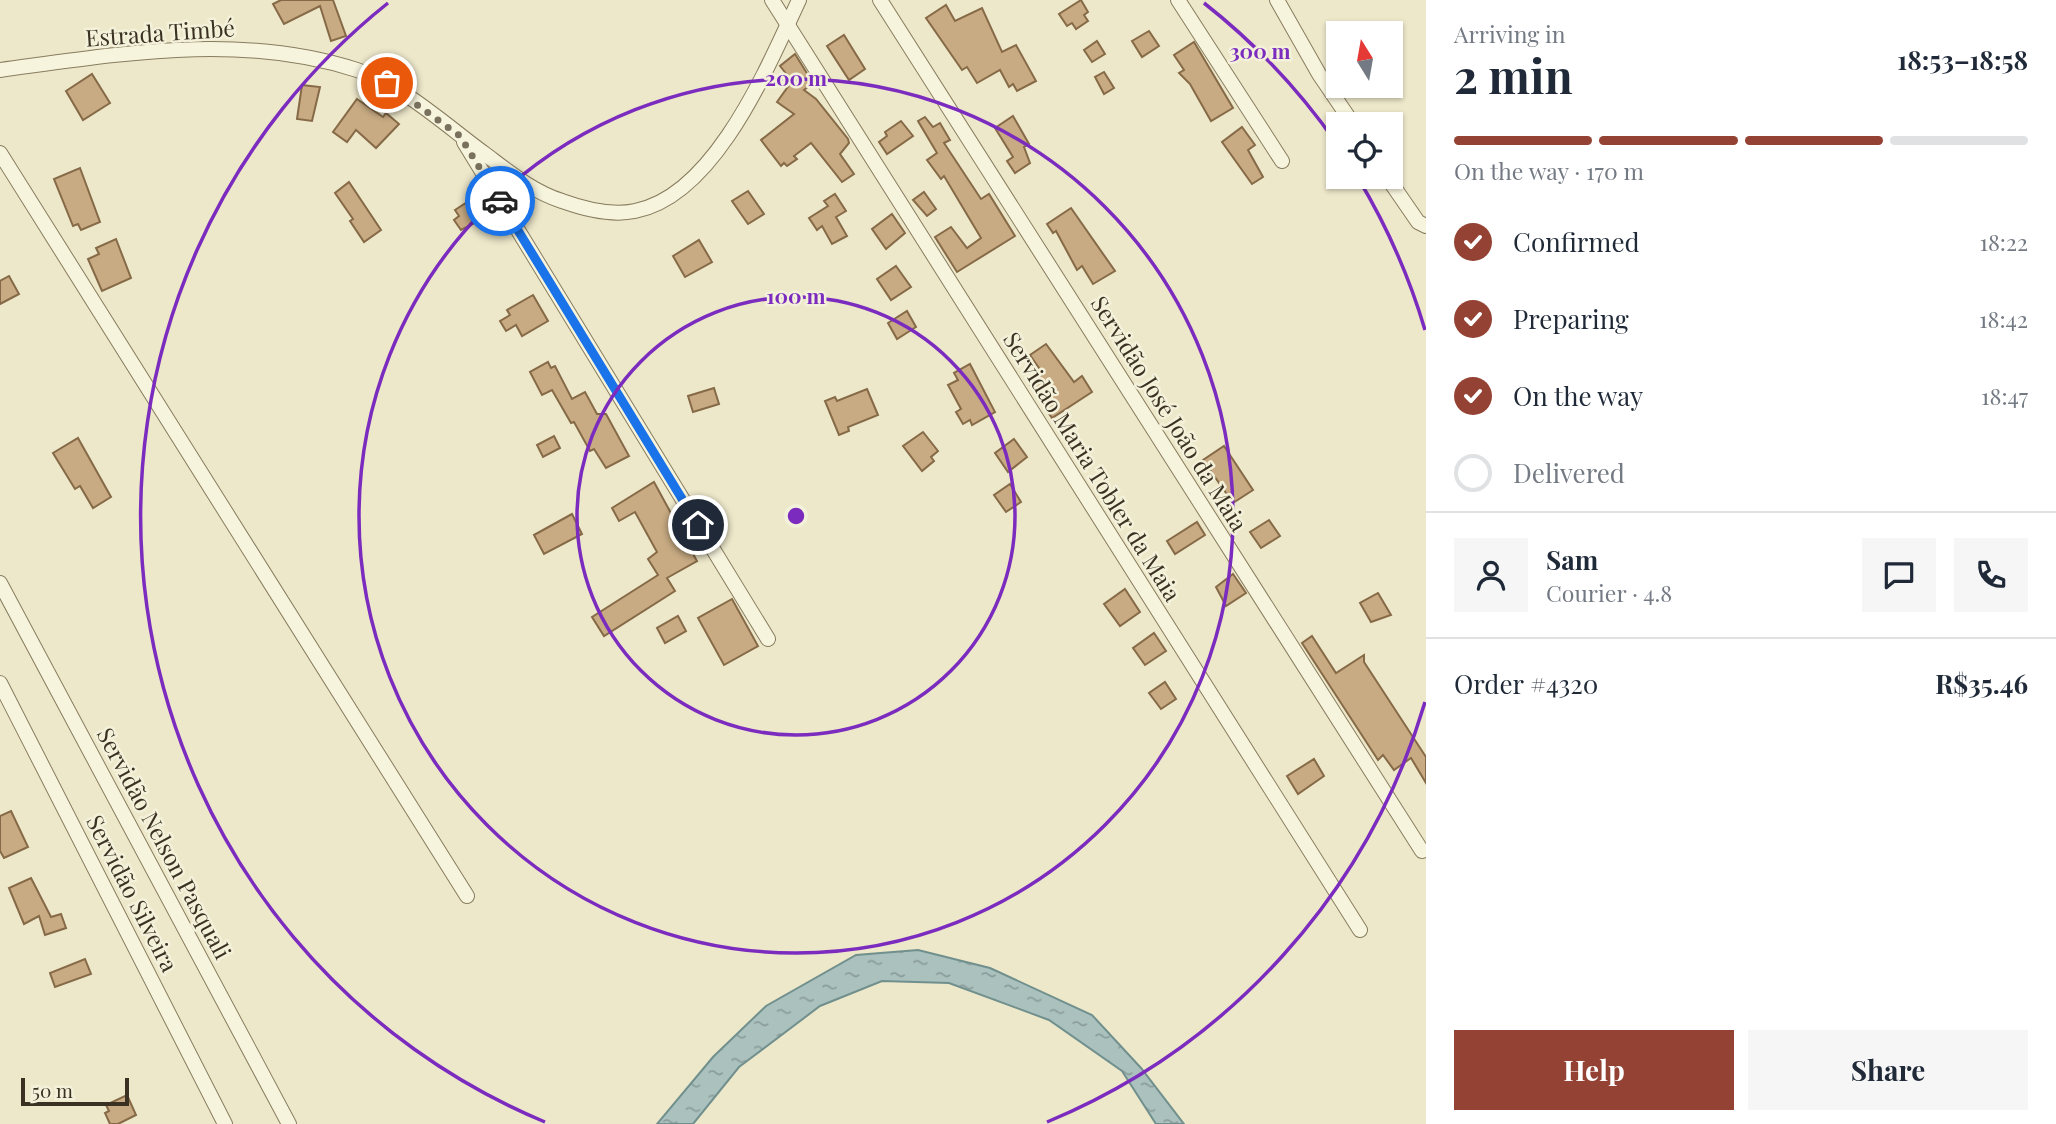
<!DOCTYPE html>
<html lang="en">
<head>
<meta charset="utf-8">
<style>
	:root { --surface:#fff; --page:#f6f6f7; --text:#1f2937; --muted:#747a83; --line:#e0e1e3; --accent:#944233 }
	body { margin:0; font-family:"Playfair Display",serif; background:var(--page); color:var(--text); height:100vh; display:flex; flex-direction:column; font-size:26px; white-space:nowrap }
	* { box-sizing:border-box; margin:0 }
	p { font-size:23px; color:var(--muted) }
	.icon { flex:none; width:38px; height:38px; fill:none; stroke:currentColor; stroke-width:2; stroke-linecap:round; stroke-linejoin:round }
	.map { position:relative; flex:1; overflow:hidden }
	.drawer { display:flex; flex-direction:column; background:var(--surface); width:630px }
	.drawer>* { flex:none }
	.needle { width:46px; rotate:349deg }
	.fabs { position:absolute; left:1326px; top:21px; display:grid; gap:14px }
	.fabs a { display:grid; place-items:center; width:77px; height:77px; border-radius:0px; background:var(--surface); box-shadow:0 2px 5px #0004; font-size:35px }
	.scale { position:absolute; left:21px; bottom:18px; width:108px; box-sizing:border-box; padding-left:7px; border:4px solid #3a3122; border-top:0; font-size:19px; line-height:24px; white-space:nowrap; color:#3a3122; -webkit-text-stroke:5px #f4f1da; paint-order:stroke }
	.pin { position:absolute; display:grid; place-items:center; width:60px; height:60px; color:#fff; margin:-30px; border:4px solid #fff; border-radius:50%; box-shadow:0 2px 7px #0007 }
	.courier { position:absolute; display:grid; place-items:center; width:70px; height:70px; margin:-35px; border:5px solid #1a73e8; border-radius:50%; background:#fff; color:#222; box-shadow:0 2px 9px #0007 }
	.summary em { font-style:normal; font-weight:700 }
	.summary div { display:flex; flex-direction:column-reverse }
	.summary { display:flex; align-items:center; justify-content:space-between; height:119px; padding:0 28px }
	h1 { font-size:46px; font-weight:700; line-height:52px }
	.bar { display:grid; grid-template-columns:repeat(4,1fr); gap:10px 7px; align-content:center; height:84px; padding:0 28px }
	.bar i { height:9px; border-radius:5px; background:var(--line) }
	.bar .selected { background:var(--accent) }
	.bar p { grid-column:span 4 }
	.line { display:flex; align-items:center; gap:18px; padding:0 28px; border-top:2px solid var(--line) }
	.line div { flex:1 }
	.round { display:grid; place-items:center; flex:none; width:74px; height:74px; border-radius:0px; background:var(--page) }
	ol { padding:0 28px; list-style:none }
	li { display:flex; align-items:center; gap:21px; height:77px }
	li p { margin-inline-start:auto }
	li .icon { padding:7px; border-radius:50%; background:var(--accent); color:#fff; stroke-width:4 }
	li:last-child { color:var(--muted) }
	li i { width:38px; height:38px; border:4px solid var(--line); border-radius:50% }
	.action { display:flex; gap:14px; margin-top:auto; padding:14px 28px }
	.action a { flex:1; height:80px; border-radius:0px; background:var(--accent); color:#fff; font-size:28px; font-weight:700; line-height:80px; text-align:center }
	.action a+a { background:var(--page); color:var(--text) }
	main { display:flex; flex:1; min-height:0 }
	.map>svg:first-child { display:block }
</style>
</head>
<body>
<main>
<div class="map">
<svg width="1426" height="1124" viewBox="0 0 1426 1124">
	<defs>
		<pattern id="water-ripples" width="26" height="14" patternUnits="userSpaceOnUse" patternTransform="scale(1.75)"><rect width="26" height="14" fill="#aac1be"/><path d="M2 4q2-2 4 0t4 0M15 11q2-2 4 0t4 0" fill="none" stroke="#8b9d9a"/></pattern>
	</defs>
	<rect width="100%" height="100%" fill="#ede8ca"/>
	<!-- water -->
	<path fill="url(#water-ripples)" stroke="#71908d" stroke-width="2" d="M 918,950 L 990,968 L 1092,1015 L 1141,1068 L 1184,1124 L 1156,1124 L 1122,1071 L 1049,1020 L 949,983 L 882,981 L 820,1006 L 739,1067 L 693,1124 L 657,1124 L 713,1057 L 766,1006 L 856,955 Z"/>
	<!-- building -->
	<g fill="#c8ab83" stroke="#866a47" stroke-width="2">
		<path d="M 281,0 L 333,0 L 346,36 L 331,41 L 320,6 L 284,24 L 273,4 Z"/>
		<path d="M 1081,0 L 1088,12 L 1084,15 L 1088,21 L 1076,29 L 1072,23 L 1067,26 L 1059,14 Z"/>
		<path d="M 946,5 L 955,21 L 982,8 L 1002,52 L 1016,45 L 1036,81 L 1017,91 L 1013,84 L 1009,87 L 1000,70 L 977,83 L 967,67 L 962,70 L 926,18 Z"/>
		<path d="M 1149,31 L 1159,46 L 1142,57 L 1132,41 Z"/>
		<path d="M 844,35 L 865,69 L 849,80 L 827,46 Z"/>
		<path d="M 1097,41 L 1105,54 L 1092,62 L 1084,50 Z"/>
		<path d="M 1194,42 L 1233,108 L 1211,121 L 1190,84 L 1179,73 L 1184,70 L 1174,55 Z"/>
		<path d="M 795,54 L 813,83 L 804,90 L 816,99 L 848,139 L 849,143 L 840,154 L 854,174 L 842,182 L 811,143 L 794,156 L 797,159 L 787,166 L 784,163 L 781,166 L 761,140 L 794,114 L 777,102 L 792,81 L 780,66 Z"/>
		<path d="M 1104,72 L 1114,88 L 1104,94 L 1095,77 Z"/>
		<path d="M 92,74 L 110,103 L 83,120 L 66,91 Z"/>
		<path d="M 302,85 L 320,87 L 312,121 L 297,119 Z"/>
		<path d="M 357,99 L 383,117 L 386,113 L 399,124 L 376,148 L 356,130 L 347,142 L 333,132 Z"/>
		<path d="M 1013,116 L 1029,144 L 1024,147 L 1030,163 L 1015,173 L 1007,161 L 1013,157 L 995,128 Z"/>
		<path d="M 925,117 L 933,127 L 940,123 L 950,140 L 944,143 L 981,199 L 989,194 L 1015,236 L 957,272 L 935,237 L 951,227 L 967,248 L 981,238 L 944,176 L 941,179 L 927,160 L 937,153 L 918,121 Z"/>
		<path d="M 901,121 L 913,136 L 887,154 L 879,142 L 887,136 L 885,132 Z"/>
		<path d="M 1242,127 L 1255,145 L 1248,150 L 1263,177 L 1252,184 L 1222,142 Z"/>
		<path d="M 80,168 L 100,222 L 81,230 L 78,224 L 73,226 L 54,179 Z"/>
		<path d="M 349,182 L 381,230 L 364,242 L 350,221 L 353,219 L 335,193 Z"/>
		<path d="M 748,191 L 764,214 L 748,224 L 732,201 Z"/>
		<path d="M 924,192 L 936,209 L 927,216 L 913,200 Z"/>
		<path d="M 835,194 L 846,211 L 836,217 L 847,236 L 832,244 L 822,226 L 817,230 L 809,218 L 828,206 L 824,201 Z"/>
		<path d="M 472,199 L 484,218 L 461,230 L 454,220 L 459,216 L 455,210 Z"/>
		<path d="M 1071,208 L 1115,271 L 1093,284 L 1082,266 L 1077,270 L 1056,231 L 1053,233 L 1047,224 Z"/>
		<path d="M 892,214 L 905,233 L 886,249 L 872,229 Z"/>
		<path d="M 116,239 L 131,278 L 102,291 L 88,259 L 99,254 L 96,248 Z"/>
		<path d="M 699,240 L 712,262 L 685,277 L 673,256 Z"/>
		<path d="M 896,266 L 911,287 L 891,300 L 877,279 Z"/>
		<path d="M 9,276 L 19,294 L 0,304 L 0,281 Z"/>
		<path d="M 533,295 L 548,321 L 522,336 L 516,325 L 506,331 L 500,321 L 510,315 L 507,310 Z"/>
		<path d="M 907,311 L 916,327 L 897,339 L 888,323 Z"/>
		<path d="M 1046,344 L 1074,382 L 1082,376 L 1092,392 L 1052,418 L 1029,383 L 1043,374 L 1030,355 Z"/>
		<path d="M 548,362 L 551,368 L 555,366 L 572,399 L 585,392 L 597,414 L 606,414 L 629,456 L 606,468 L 594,449 L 590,451 L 574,422 L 571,423 L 552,390 L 542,395 L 530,372 Z"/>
		<path d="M 970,364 L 995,412 L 972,425 L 970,420 L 963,424 L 956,412 L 961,409 L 948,385 L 958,380 L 954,373 Z"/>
		<path d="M 714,388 L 719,404 L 693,412 L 688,396 Z"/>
		<path d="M 867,389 L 878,415 L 848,427 L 849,431 L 839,435 L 825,401 L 835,397 L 837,401 Z"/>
		<path d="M 923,432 L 938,451 L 931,457 L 934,461 L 922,471 L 903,446 Z"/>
		<path d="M 554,436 L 560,448 L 543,457 L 537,445 Z"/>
		<path d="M 78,438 L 111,497 L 93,508 L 80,486 L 75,489 L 53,453 Z"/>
		<path d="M 1014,439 L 1027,457 L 1008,472 L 995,453 Z"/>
		<path d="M 1224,446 L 1253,490 L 1233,503 L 1203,460 Z"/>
		<path d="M 654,482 L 697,561 L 667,578 L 675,591 L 604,636 L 592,617 L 658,575 L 648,559 L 657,552 L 635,512 L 619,521 L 612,508 Z"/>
		<path d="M 1010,484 L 1021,502 L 1006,512 L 994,495 Z"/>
		<path d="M 572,514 L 582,534 L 544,554 L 534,535 Z"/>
		<path d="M 1269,520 L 1280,536 L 1261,548 L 1250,532 Z"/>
		<path d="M 1197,522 L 1205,535 L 1175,554 L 1167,541 Z"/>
		<path d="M 1233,574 L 1246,593 L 1226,606 L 1216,587 Z"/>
		<path d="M 1125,589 L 1140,612 L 1120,626 L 1104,604 Z"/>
		<path d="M 1378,593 L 1391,615 L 1371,622 L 1360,603 Z"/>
		<path d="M 732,599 L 758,646 L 724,665 L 698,618 Z"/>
		<path d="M 678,616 L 686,631 L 665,643 L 657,628 Z"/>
		<path d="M 1154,633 L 1166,651 L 1145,665 L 1133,648 Z"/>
		<path d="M 1312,636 L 1336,673 L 1364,655 L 1364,662 L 1426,757 L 1426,783 L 1411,758 L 1394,770 L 1383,755 L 1378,760 L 1302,643 Z"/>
		<path d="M 1165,682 L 1176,699 L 1161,709 L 1149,693 Z"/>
		<path d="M 1314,759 L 1324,776 L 1298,794 L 1287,776 Z"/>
		<path d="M 11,811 L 28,847 L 4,858 L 0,851 L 0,816 Z"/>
		<path d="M 31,878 L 51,917 L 61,914 L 66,928 L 45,935 L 39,916 L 24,924 L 9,888 Z"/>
		<path d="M 85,959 L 91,974 L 55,987 L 50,973 Z"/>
		<path d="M 127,1095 L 136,1115 L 118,1124 L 110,1124 L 105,1113 L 109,1111 L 106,1105 Z"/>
	</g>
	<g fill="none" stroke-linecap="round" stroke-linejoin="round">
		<!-- minor casing -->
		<g stroke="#887c5f" stroke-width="16">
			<g id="minor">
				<path d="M 772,0 L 1360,930"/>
				<path d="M 880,0 L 1422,851"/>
				<path d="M 1178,0 L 1282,161"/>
				<path d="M 1277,0 L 1319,74 L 1353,124"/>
				<path d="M 0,70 C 119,54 240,32 357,70 C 401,84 448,127 485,154 C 509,172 533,192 562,201 C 584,209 611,216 635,211 C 715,196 768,66 799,0"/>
				<path d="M 464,142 L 768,639"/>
				<path d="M 0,153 L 467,896"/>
				<path d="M 1387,177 L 1418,222 L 1426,226"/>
				<path d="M 0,583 L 289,1124"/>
				<path d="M 0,683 L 225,1124"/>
			</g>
		</g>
		<!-- minor -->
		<use href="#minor" stroke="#f7f4dd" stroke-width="14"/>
	</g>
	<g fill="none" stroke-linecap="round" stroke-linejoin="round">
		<!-- done -->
		<path stroke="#79715d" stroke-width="7" stroke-dasharray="0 12.6" d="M 387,83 L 460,136 L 500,201"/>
		<!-- route -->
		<path stroke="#1a73e8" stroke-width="9" d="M 500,201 L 698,525"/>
	</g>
	<!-- distance rings -->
	<g fill="none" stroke="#7b2cbf" stroke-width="3.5">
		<circle cx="796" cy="516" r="219"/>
		<circle cx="796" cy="516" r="437"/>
		<path d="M1425 702A656 656 0 0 1 1047 1122M545 1122A656 656 0 0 1 388 3M1204 3A656 656 0 0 1 1337 144M1358 178A656 656 0 0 1 1425 330"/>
	</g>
	<g text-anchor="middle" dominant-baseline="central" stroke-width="5" stroke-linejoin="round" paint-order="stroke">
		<!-- street labels -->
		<g font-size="23" fill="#3a3122" stroke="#f4f1da">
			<text transform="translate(160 32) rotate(-4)">Estrada Timbé</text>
			<text transform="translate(1170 413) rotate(58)">Servidão José João da Maia</text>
			<text transform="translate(1093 466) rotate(58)">Servidão Maria Tobler da Maia</text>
			<text transform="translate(165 843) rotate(62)">Servidão Nelson Pasquali</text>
			<text transform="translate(133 893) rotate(63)">Servidão Silveira</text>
		</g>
	</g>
	<circle cx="796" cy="516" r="10" fill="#7b2cbf" stroke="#f4f1da" stroke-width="3.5"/>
	<g font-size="21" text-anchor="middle" font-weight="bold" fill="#7b2cbf" stroke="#f4f1da" stroke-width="5" stroke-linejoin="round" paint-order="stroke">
		<text x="1260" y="59">300 m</text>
		<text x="796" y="86">200 m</text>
		<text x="796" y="304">100 m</text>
	</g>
</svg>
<div class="fabs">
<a><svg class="needle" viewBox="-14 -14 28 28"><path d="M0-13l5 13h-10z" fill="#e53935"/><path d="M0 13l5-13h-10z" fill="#747a83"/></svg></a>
<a><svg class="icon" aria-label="locate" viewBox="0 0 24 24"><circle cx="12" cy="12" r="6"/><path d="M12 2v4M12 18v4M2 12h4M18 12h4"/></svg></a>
</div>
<div class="scale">50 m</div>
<div class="pin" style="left:387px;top:83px;background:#ea580c"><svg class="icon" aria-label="bag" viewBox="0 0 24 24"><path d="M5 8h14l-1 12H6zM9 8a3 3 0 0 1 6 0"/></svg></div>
<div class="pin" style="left:698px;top:525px;background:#1f2937"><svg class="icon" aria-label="home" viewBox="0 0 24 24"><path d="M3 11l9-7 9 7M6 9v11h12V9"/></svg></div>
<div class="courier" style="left:500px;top:201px"><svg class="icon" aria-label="car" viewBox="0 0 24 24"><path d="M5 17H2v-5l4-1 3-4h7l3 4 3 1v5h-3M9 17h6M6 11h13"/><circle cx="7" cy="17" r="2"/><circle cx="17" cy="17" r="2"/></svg></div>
</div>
<section class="drawer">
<div class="summary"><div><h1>2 min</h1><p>Arriving in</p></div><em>18:53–18:58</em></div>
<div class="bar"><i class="selected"></i><i class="selected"></i><i class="selected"></i><i></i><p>On the way · 170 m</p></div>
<ol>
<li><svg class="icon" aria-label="check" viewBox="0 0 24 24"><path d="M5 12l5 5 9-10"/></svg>Confirmed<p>18:22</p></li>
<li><svg class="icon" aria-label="check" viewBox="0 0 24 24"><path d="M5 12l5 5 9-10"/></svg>Preparing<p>18:42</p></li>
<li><svg class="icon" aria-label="check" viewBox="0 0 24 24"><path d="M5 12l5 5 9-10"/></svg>On the way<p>18:47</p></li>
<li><i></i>Delivered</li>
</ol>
<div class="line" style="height:126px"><a class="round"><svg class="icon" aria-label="person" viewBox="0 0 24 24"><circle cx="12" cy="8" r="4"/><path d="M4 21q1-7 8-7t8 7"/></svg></a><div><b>Sam</b><p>Courier · 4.8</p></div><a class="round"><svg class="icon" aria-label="chat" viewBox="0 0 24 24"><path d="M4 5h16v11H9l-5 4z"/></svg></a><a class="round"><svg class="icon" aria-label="phone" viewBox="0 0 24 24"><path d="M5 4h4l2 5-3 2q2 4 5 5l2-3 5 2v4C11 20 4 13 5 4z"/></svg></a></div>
<div class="line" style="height:91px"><div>Order #4320</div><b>R$35.46</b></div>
<div class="action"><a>Help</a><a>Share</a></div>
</section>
</main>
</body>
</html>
